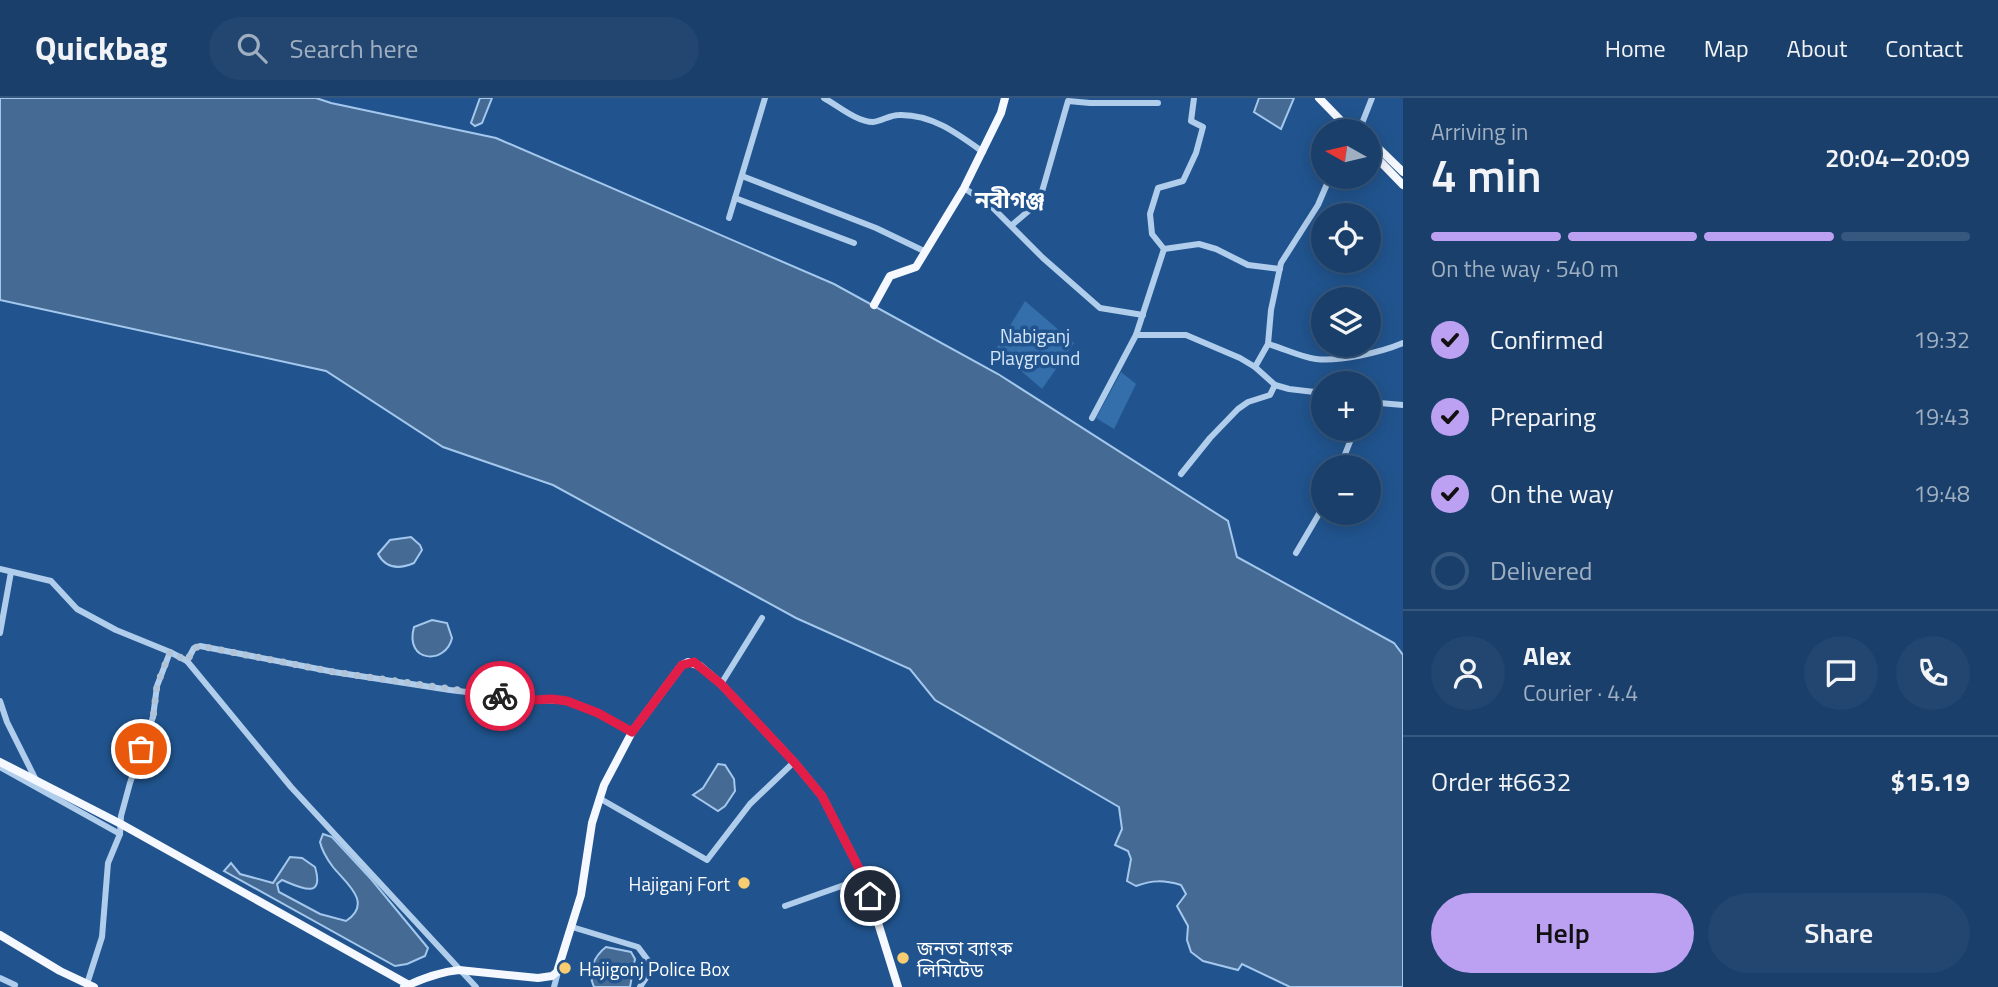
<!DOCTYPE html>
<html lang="en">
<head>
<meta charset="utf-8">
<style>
	:root { --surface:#193f6a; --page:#224670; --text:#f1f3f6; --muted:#9fafc1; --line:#37587e; --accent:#bca0f2 }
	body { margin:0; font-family:"Titillium Web","Noto Sans Bengali",sans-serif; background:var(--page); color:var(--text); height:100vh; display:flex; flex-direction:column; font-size:26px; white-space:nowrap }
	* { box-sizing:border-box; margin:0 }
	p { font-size:23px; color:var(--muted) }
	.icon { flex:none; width:38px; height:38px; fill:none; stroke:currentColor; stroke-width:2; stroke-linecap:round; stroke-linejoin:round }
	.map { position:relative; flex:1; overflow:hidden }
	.sheet { display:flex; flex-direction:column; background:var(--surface); width:595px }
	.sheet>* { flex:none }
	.needle { width:46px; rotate:278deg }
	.tools { position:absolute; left:1311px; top:21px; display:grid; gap:14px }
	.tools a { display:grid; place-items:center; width:70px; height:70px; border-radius:50%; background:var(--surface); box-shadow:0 4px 18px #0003,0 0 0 2px var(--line); font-size:35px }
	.pin { position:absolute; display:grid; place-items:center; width:60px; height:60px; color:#fff; margin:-30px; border:4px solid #fff; border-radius:50%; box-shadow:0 2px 7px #0007 }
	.courier { position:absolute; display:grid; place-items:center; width:70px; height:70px; margin:-35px; border:5px solid #e11d48; border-radius:50%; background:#fff; color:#222; box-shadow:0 2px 9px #0007 }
	.summary em { font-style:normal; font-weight:600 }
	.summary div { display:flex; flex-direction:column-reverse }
	.summary { display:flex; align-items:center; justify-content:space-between; height:119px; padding:0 28px }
	h1 { font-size:46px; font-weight:600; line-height:52px }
	.bar { display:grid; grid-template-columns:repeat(4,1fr); gap:10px 7px; align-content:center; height:84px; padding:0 28px }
	.bar i { height:9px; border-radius:5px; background:var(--line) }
	.bar .selected { background:var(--accent) }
	.bar p { grid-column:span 4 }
	.line { display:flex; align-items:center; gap:18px; padding:0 28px; border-top:2px solid var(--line) }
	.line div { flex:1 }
	.round { display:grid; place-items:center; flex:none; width:74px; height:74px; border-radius:37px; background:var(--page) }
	ol { padding:0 28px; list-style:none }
	li { display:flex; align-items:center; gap:21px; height:77px }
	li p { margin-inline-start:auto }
	li .icon { padding:7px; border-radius:50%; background:var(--accent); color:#111; stroke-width:4 }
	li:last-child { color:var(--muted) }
	li i { width:38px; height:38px; border:4px solid var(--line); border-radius:50% }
	.action { display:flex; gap:14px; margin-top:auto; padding:14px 28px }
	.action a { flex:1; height:80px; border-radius:42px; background:var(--accent); color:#111; font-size:28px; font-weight:600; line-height:80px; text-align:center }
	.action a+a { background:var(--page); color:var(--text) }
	header { display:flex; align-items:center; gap:42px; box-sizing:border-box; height:98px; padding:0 35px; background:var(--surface); border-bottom:2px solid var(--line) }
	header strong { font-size:33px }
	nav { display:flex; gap:38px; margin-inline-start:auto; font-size:24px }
	.search { width:490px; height:63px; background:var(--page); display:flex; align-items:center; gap:18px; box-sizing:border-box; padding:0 24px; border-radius:38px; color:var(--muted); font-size:26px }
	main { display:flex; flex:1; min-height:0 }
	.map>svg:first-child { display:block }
</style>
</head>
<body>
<header>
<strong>Quickbag</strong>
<div class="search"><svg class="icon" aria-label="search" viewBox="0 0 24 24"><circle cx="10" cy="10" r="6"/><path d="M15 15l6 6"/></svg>Search here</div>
<nav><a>Home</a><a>Map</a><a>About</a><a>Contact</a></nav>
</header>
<main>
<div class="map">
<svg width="1403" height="889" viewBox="0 0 1403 889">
	<rect width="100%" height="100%" fill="#21548e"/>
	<!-- green -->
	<g fill="#356fab">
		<path d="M 1025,203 L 1074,245 L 1042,291 L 996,251 Z"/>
		<path d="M 1121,274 L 1136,286 L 1114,331 L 1096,320 Z"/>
	</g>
	<!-- water -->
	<g fill="#456a93" stroke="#a4c8ed" stroke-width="2">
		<path d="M 0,0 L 316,0 L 331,5 L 496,40 L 834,186 L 998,276 L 1228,423 L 1237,459 L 1394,545 L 1403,557 L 1403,889 L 1290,889 L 1242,866 L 1238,872 L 1203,863 L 1191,854 L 1187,842 L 1188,828 L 1177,808 L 1186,796 L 1181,787 C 1164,782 1152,782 1136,788 L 1127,783 L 1131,761 L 1128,753 L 1115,747 L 1122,731 L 1119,709 L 935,602 L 910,571 L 796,520 L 553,387 L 443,349 L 326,273 L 0,202 Z"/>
		<path d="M 480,0 L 492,0 L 482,25 L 475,28 L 471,25 Z"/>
		<path d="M 1259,0 L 1294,0 L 1281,31 L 1254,14 Z"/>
		<path d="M 411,439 L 420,447 L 422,452 L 414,465 C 400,471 386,471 378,456 L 390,442 Z"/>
		<path d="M 432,522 L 447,525 L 452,540 C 446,567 404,565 414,529 Z"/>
		<path d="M 718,666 L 725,667 L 734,681 L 735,693 L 725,708 L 718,713 L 693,697 L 703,690 Z"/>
		<path d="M 323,736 L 332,739 L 371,781 L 428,850 L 425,858 L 407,866 L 395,868 L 224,773 L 231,765 L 240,776 L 273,785 L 290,759 L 302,760 L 315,769 C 325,803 299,789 282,782 L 277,786 L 279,794 L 320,816 L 346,823 C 374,805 345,784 333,769 C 327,761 322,753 320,744 Z"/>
		<path d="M 606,849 L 631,854 L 635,861 L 630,889 L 594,889 C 587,874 594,858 606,849 Z"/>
	</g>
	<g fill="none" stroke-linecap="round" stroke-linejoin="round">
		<!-- minor -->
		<g stroke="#b0cdec" stroke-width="6">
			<path d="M 824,0 C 837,7 857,24 873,24 C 882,23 890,17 899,17 C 932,16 958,36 983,54"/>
			<path d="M 1359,33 L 1372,0"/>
			<path d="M 742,78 L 876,130 L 924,153"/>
			<path d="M 964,90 L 991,108 L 1043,160 L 1100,210 L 1143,217"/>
			<path d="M 735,100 L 854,145"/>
			<path d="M 729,120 L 765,0"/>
			<path d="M 1012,127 L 1039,104 L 1068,3 L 1090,5 L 1158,5"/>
			<path d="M 1164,151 L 1199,146 L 1216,151 L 1248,167 L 1280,171"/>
			<path d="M 1136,237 L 1186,237 L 1240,260 L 1255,269 L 1275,287"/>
			<path d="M 1268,246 C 1283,250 1300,259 1316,261 C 1339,264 1382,254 1403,245"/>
			<path d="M 1255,269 L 1268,246 L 1271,212 L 1281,165 L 1318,107 L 1330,79"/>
			<path d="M 1368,304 L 1403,307"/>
			<path d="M 1092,320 L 1136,237 L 1164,151 L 1152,136 L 1150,116 L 1158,90 L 1183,83 L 1196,55 L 1203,29 L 1191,23 L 1194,0"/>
			<path d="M 1340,369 L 1355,331"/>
			<path d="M 1181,376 L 1210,340 L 1238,311 L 1248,304 L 1270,297 L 1275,287 L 1289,291 L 1323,295"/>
			<path d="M 1296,455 L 1323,409"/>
			<path d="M 0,471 L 51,483 L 77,511 L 116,532 L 170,554"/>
			<path d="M 0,535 L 11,474"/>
			<path d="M 721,586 L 762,520"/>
			<path d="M 0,603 L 7,624 L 37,684"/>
			<path d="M 0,669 L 120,736"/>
			<path d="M 599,700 L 707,762 L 750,706 L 794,664"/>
			<path d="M 785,808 L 864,780"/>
			<path d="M 572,829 L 638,849 L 653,869 L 640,889"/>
			<path d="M 0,880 L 15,887"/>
			<path d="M 87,886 L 102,839 L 108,765 L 120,736 L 121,718 L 130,685 L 153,619 L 157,588 L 170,554 L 187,563"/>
			<path d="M 476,889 L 291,689 L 187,563 L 194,550 L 200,548 L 334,574 L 450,592 L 533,602 L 567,603 L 598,615 L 632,634"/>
			<path d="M 554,889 L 558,874"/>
		</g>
		<!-- major -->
		<g stroke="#f5f9ff" stroke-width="8">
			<path d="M 1319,0 L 1351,33"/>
			<path d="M 1368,40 L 1403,74"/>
			<path d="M 1368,51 L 1403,87"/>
			<path d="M 874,207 L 890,178 L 916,169 L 964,90 L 1001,15 L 1005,0"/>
			<path d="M 0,664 L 121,726 L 409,887"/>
			<path d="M 0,837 L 60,873 L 94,889"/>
			<path d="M 404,889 C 421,881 440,874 459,872 L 538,880 L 552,878 L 557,874 L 581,797 L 592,725 L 604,687 L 632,634 L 682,567 L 688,564 L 700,568 L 721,586 L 794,664 L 822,698 L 864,780 L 898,889"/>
		</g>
	</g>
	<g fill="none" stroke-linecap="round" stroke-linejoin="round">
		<!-- done -->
		<path stroke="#b1c3d7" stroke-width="7" stroke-dasharray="0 12.6" d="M 141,651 L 153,620 L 157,587 L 170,554 L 187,563 L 194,550 L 200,548 L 334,574 L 500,598"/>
		<!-- route -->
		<path stroke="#e11d48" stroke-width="9" d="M 500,598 L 533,602 L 552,601 L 567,603 L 598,615 L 632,634 L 682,567 L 694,564 L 721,586 L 794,664 L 822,698 L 864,780 L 870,798"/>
	</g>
	<!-- markers -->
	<g fill="#f8cd71" stroke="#21548e" stroke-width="2.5">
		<circle cx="744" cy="785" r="7"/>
		<circle cx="903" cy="860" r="7"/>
		<circle cx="565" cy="870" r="7"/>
	</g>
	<g text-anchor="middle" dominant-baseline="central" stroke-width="7" stroke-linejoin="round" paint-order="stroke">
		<!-- park labels -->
		<g font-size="19" fill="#d5e6f9" stroke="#21548e">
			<text x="1035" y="237">Nabiganj<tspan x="1035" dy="22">Playground</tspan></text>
		</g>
		<!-- poi labels -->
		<g font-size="19" fill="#fff" stroke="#21548e" text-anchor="start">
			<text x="730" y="785" text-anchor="end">Hajiganj Fort</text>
			<text x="917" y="849">জনতা ব্যাংক<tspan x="917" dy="22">লিমিটেড</tspan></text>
			<text x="579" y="870">Hajigonj Police Box</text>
		</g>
		<!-- quarter labels -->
		<g font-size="23" font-weight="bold" fill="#fff" stroke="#21548e">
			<text x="1010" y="101">নবীগঞ্জ</text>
		</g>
	</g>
</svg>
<div class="tools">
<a><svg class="needle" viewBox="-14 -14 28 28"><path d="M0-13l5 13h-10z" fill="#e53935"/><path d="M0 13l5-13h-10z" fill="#9fafc1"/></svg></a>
<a><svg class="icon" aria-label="locate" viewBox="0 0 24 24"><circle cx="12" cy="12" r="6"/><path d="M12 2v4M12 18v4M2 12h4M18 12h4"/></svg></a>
<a><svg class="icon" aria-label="layers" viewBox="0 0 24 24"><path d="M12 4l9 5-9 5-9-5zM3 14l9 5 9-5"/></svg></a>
<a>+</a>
<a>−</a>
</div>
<div class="pin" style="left:141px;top:651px;background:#ea580c"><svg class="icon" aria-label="bag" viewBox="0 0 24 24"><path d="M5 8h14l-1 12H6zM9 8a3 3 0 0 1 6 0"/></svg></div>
<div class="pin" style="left:870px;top:798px;background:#1f2937"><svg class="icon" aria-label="home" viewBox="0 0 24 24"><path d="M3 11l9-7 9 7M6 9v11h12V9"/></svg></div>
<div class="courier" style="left:500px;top:598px"><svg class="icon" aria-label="bike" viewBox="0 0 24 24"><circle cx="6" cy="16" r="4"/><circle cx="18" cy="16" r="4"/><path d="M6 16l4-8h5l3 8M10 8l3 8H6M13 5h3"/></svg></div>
</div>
<section class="sheet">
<div class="summary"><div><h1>4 min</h1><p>Arriving in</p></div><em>20:04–20:09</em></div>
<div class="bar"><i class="selected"></i><i class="selected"></i><i class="selected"></i><i></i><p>On the way · 540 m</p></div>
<ol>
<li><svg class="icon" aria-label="check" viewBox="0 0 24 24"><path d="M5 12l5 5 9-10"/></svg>Confirmed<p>19:32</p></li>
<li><svg class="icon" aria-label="check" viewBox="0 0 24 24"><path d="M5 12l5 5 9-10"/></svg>Preparing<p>19:43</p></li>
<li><svg class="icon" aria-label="check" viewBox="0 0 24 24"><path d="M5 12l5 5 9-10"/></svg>On the way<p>19:48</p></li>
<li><i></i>Delivered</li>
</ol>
<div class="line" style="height:126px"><a class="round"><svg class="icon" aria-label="person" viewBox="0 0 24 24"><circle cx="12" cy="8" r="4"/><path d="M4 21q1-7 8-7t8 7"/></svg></a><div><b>Alex</b><p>Courier · 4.4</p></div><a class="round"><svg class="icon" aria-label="chat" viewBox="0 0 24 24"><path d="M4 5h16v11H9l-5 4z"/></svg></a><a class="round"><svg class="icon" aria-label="phone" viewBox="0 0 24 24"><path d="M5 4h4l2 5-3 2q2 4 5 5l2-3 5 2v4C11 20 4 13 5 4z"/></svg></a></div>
<div class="line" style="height:91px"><div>Order #6632</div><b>$15.19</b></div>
<div class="action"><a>Help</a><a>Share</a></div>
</section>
</main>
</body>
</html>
